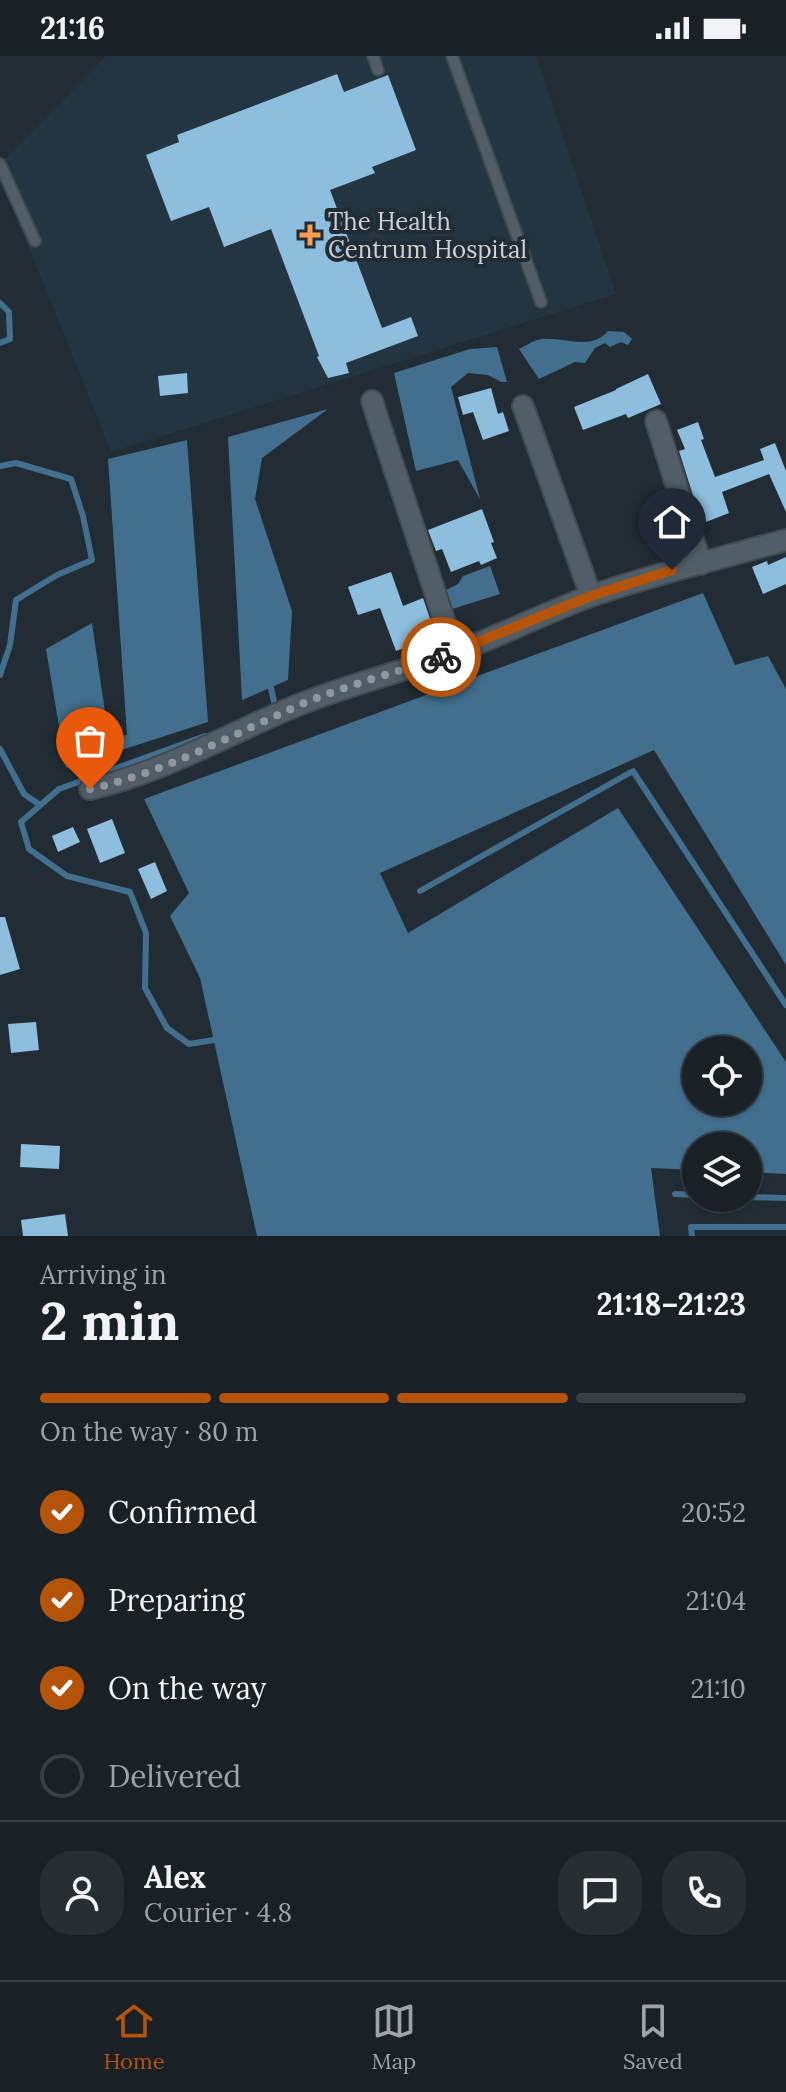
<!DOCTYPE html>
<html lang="en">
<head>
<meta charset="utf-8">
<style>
	:root { --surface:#192127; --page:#262e33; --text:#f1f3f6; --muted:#9fa3a7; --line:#373e44; --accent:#b45309 }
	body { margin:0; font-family:Lora,serif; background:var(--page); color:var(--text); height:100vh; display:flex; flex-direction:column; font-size:30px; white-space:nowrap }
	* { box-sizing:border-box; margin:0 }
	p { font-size:26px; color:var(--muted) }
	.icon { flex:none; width:44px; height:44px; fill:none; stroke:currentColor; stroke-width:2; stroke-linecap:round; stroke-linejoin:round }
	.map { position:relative; height:1180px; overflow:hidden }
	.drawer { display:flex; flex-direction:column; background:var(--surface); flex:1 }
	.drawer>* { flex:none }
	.controls { position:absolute; left:682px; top:980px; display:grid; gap:16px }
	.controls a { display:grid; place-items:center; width:80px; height:80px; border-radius:50%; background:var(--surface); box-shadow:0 2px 6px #0004,0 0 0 2px var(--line); font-size:40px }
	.pin { position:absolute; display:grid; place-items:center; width:68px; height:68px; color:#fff; margin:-82px -34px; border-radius:50% 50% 50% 0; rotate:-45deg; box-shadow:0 0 8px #0007 }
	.pin .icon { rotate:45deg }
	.courier { position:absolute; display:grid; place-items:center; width:80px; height:80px; margin:-40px; border:6px solid #b45309; border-radius:50%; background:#fff; color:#222; box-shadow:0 2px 10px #0007 }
	.head em { font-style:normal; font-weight:700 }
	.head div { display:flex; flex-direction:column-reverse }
	.head { display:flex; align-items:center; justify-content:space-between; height:136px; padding:0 40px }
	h1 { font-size:52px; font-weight:700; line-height:60px }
	.bar { display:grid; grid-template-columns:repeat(4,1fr); gap:12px 8px; align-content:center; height:96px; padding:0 40px }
	.bar i { height:10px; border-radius:6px; background:var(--line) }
	.bar .selected { background:var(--accent) }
	.bar p { grid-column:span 4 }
	.line { display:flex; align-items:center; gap:20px; padding:0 40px; border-top:2px solid var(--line) }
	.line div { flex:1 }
	.round { display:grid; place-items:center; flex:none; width:84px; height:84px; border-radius:32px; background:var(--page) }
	ol { padding:0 40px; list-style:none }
	li { display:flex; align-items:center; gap:24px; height:88px }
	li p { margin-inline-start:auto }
	li .icon { padding:8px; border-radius:50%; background:var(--accent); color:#fff; stroke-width:4 }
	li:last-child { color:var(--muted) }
	li i { width:44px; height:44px; border:4px solid var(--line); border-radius:50% }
	.status { display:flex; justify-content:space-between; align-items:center; height:56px; padding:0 40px; background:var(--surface); direction:ltr }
	.status svg { height:22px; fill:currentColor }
	.dock { display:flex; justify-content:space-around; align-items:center; height:112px; border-top:2px solid var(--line); background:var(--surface); font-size:22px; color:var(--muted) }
	.dock a { display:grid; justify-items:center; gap:4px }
	.dock .selected { color:var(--accent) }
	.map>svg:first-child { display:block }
</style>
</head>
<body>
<div class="status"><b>21:16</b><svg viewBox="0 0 49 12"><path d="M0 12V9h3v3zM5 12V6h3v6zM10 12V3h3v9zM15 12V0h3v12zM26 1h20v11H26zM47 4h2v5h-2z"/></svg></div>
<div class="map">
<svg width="786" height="1180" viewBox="0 0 786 1180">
	<rect width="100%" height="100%" fill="#212c34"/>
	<!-- built -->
	<path fill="#233541" d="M 106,0 L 536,0 L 616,238 L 111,396 L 0,120 L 0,108 Z"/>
	<!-- water -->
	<g fill="#416f8d" fill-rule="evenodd">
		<path d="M 608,275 L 624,276 L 632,283 L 628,289 L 621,286 L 610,291 L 605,287 L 595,292 L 585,307 L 575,306 L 539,323 L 519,293 C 525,290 531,286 537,284 C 560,278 590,297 608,275 Z"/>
		<path d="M 497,291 L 507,326 L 501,326 L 488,319 L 468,317 L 451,331 L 480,443 L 458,404 L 416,415 L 394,317 L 470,293 Z"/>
		<path d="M 328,353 L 262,402 L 255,443 L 292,555 L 288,624 L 242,644 L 228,381 Z"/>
		<path d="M 187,384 L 208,666 L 66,712 L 46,593 L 92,567 L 109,683 L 127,679 L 108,403 Z"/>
		<path d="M 490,510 L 500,538 L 449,554 L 442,536 L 458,528 L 463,520 Z"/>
		<path d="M 703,537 L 735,609 L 768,600 L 786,633 L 786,909 L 654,694 L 380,817 L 408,877 L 618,752 L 786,1006 L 786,1118 L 748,1116 L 748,1090 L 696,1090 L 696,1114 L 651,1112 L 660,1180 L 257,1180 L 200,922 L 170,860 L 189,837 L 144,743 ZM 696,994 L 748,994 L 748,1046 L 696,1046 Z"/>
	</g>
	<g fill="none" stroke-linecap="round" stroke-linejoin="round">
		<!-- stream -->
		<g stroke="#416f8d" stroke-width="6">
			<path d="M 0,247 L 9,256 L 10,283 L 0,287"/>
			<path d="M 0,410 L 16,407 L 71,423 L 83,460 L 92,504 L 57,519 L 16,544 L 10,589 L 0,619"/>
			<path d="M 271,632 L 276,655"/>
			<path d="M 205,680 L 59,733 L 21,766 L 29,793 L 67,820 L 130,836 L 146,877 L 145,932 L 167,972 L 189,988 L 214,984"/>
			<path d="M 0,693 L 24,738 L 40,749"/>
			<path d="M 420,835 L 633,715 L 786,949"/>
			<path d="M 675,1138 L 696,1139"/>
			<path d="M 748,1141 L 786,1142"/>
			<path d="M 692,1180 L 691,1171 L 786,1171"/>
		</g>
	</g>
	<!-- building -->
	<g fill="#8dbede">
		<path d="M 337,18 L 344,36 L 388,19 L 416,94 L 372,111 L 375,117 L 330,134 L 382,272 L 411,261 L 418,280 L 346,307 L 349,317 L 328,322 L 317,301 L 319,300 L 271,173 L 224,191 L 209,151 L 171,165 L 146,99 L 179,86 L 177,79 Z"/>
		<path d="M 187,317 L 188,337 L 160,340 L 158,320 Z"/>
		<path d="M 648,318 L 661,348 L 628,362 L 626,358 L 583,374 L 574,351 L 616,334 L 616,333 Z"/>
		<path d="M 491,332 L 498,358 L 503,356 L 509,375 L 483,384 L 473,356 L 463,359 L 458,341 Z"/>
		<path d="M 698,366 L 704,383 L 701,384 L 715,421 L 764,404 L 760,393 L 775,387 L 786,415 L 786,456 L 769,418 L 722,436 L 729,457 L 706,466 L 700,448 L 696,449 L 679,395 L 685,393 L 677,374 Z"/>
		<path d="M 482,453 L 494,486 L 491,487 L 497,502 L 481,509 L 479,505 L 451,516 L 442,493 L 436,495 L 428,474 Z"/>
		<path d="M 786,501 L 786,528 L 763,538 L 752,511 L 767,505 L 768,509 Z"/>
		<path d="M 391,516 L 403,550 L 423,542 L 436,580 L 396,595 L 380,552 L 358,559 L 348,531 Z"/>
		<path d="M 112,763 L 125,797 L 100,807 L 87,773 Z"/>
		<path d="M 73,771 L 80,786 L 58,796 L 52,780 Z"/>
		<path d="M 155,806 L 167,835 L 151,843 L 138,813 Z"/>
		<path d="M 0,861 L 5,861 L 20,913 L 0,919 Z"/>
		<path d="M 36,966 L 39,994 L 11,997 L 8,968 Z"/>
		<path d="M 21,1088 L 60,1090 L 59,1113 L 20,1111 Z"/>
		<path d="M 65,1158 L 68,1180 L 23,1180 L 21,1164 Z"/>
	</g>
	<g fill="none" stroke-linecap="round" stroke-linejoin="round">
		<!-- service casing -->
		<g stroke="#404a50" stroke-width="14">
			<g id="service">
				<path d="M 373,0 L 378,14"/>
				<path d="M 452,0 L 541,246"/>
				<path d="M 0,108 L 35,185"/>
			</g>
		</g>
		<!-- minor casing -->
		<g stroke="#404a50" stroke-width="24">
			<g id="minor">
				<path d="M 372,345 L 455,597"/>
				<path d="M 523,350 L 591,540"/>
				<path d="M 656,365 L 701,508"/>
				<path d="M 90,733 C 164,716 228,678 298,649 C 348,629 402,616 453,597 C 501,580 546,556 594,539 C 657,517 722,502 786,484"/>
			</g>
		</g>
		<!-- service -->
		<use href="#service" stroke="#515e67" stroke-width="10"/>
		<!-- minor -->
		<use href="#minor" stroke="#515e67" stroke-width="20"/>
	</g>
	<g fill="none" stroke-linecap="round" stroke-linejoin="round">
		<!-- done -->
		<path stroke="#90989e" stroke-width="8" stroke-dasharray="0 14.4" d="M 90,733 C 163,717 228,681 295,651 C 342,630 393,618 441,601"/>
		<!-- route -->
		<path stroke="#b45309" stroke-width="10" d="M 441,601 L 591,540 L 672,514"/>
	</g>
	<!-- markers -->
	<path fill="#fb9e51" stroke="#212c34" stroke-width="3" d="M306 167h8v8h8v8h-8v8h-8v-8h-8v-8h8z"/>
	<g text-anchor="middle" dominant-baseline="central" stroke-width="8" stroke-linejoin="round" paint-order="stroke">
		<!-- poi labels -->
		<g font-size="24" fill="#cbd2d7" stroke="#212c34" text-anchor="start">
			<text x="328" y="165">The Health<tspan x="328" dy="28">Centrum Hospital</tspan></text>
		</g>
	</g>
</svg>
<div class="controls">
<a><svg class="icon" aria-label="locate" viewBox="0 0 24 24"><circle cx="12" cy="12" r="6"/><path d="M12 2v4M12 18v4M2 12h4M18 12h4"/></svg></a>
<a><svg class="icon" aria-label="layers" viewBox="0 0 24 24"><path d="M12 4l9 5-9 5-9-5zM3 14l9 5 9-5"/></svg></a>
</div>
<div class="pin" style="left:90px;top:733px;background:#ea580c"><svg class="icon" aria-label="bag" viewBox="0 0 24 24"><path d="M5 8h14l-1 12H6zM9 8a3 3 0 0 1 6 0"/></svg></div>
<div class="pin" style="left:672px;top:514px;background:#1f2937"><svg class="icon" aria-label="home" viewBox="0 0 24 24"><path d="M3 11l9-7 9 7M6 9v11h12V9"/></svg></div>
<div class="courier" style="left:441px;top:601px"><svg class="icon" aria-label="bike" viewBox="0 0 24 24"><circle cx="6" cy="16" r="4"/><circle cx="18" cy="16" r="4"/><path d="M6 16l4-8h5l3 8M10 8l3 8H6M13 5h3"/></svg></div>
</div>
<section class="drawer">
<div class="head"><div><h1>2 min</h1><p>Arriving in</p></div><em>21:18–21:23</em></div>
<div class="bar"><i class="selected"></i><i class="selected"></i><i class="selected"></i><i></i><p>On the way · 80 m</p></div>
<ol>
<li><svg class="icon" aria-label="check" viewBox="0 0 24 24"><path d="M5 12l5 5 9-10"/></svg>Confirmed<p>20:52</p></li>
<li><svg class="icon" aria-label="check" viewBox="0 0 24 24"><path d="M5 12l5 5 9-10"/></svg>Preparing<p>21:04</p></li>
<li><svg class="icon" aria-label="check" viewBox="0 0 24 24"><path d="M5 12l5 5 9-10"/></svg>On the way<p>21:10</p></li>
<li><i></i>Delivered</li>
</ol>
<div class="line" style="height:144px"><a class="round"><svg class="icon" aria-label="person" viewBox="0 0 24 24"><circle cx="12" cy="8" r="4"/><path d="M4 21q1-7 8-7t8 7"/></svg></a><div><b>Alex</b><p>Courier · 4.8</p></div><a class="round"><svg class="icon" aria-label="chat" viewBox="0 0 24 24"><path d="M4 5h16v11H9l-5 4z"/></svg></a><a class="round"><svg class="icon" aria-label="phone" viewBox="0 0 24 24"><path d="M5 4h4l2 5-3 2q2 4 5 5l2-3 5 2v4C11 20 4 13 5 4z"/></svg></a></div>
</section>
<nav class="dock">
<a class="selected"><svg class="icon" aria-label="home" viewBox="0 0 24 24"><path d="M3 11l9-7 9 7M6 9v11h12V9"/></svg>Home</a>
<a><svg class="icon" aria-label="map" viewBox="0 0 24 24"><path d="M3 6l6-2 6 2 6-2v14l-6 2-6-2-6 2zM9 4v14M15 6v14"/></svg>Map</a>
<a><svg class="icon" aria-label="saved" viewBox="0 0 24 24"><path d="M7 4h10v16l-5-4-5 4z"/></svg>Saved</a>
</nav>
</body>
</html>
